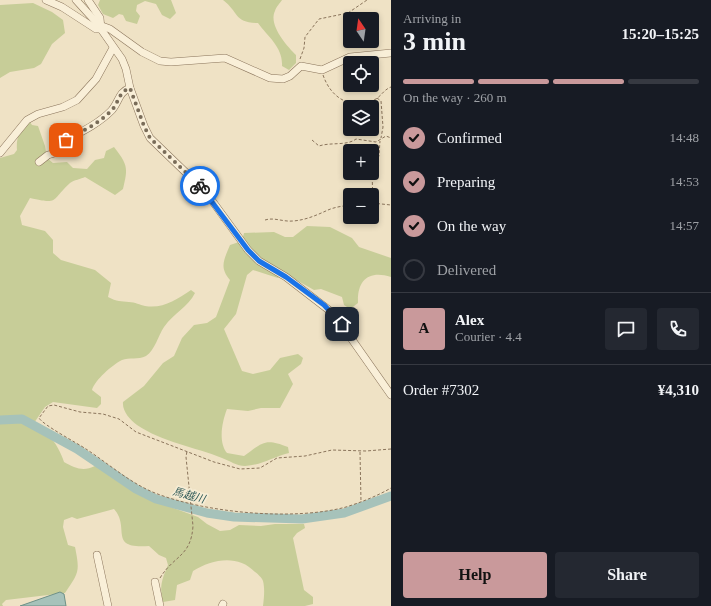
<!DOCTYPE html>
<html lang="en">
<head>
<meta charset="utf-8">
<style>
	:root { --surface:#171b24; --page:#242831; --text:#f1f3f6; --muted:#9ea1a6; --line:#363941; --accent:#c9999b }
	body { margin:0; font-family:"Times New Roman","Noto Sans JP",serif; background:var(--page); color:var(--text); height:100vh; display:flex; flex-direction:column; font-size:15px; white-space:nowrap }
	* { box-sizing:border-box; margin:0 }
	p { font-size:13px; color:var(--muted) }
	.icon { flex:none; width:22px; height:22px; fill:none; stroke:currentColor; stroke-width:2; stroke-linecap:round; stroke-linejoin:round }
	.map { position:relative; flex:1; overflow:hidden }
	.side { display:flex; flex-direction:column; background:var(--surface); width:320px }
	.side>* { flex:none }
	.needle { width:26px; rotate:347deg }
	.controls { position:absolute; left:343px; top:12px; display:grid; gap:8px }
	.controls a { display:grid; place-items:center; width:36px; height:36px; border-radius:4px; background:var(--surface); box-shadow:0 2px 6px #0003; font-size:20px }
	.pin { position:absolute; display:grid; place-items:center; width:34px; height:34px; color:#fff; margin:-17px; border-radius:8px; box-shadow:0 2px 6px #0006 }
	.courier { position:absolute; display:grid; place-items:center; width:40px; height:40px; margin:-20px; border:3px solid #1a73e8; border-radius:50%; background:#fff; color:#222; box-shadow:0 1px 5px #0007 }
	.head em { font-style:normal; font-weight:700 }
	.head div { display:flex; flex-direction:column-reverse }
	.head { display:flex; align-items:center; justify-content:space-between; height:68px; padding:0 12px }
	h1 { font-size:26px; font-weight:700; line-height:30px }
	.bar { display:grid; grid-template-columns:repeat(4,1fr); gap:6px 4px; align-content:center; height:48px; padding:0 12px }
	.bar i { height:5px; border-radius:3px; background:var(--line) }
	.bar .active { background:var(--accent) }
	.bar p { grid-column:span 4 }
	.line { display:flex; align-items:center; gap:10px; padding:0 12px; border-top:1px solid var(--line) }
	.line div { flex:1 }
	.round { display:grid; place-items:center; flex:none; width:42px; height:42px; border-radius:4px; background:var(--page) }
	ol { padding:0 12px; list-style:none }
	li { display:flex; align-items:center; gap:12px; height:44px }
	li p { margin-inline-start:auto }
	li .icon { padding:4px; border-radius:50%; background:var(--accent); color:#111; stroke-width:4 }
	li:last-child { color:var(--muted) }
	li i { width:22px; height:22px; border:2px solid var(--line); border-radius:50% }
	.button { display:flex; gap:8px; margin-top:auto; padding:8px 12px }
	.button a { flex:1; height:46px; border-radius:4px; background:var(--accent); color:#111; font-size:16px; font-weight:700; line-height:46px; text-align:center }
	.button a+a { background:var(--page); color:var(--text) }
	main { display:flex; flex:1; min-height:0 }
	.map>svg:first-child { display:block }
</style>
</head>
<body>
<main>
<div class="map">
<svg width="391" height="606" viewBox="0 0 391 606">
	<rect width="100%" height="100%" fill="#efe2c5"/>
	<!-- green -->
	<g fill="#c7cd98">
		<path d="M 100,0 L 171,0 L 176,13 L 170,19 L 162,15 L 156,4 L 145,1 L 137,5 L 136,11 L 140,16 L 137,24 L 126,21 L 123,15 L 119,14 L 113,18 L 103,14 L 98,5 Z"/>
		<path d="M 223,0 L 282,0 C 280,3 276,7 275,11 C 268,25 287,46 296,55 L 296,63 L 289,70 L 282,66 C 283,47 268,37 258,23 C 234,23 239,12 223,0 Z"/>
		<path d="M 33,3 L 52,12 L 63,20 L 65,33 L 52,44 L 41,64 L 34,68 L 10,72 L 0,78 L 0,5 Z"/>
		<path d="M 30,122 L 32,125 L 38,126 L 45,146 L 47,158 L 53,163 L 67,162 L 73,168 L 87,169 L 95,160 L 104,158 L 106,151 L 114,147 C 128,165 128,168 123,189 L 115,195 L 85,177 C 81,179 74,180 70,183 C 51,200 60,205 30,198 L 20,216 L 22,225 L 45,231 L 53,240 L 53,253 L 61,260 L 95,270 L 111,283 L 108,297 C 117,302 121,301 129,302 C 135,302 140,305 145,306 C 163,309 176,300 191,290 L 195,293 C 188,307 174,313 164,327 C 158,336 155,350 146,356 C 138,360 129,357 122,360 C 112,365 95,380 92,390 L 101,397 L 101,404 L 97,408 L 53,402 L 45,407 L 34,423 C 38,430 44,431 49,436 C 55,441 62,455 64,462 C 75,468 83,472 95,466 L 106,471 L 143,497 L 198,517 L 207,524 L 220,531 L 230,530 L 239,525 L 261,526 L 275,524 L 304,524 L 305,528 L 297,533 L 293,538 L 304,590 L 313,597 L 313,604 L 305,606 L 263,606 C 264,598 265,589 263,581 C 262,578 258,574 255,572 C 238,554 212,559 193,571 L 190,580 L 177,585 L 175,600 L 163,602 C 159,587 162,579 168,565 L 166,558 L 159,555 L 149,546 C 107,549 131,528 114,509 L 77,519 L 72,517 L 64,520 L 63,527 L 68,545 L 75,547 C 80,572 79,572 65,593 L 6,600 L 2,604 L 3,606 L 0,606 L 0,158 L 14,154 L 17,150 C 16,139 19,128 30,122 Z"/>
		<path d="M 307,226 L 330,227 L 352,238 L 359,247 L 391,258 L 391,277 C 369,270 357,280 358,303 L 350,309 L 344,305 L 342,297 L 321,289 L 314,290 L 284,273 L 278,278 L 253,270 L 247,275 L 236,314 L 224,329 L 242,371 L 253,374 L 270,370 L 280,358 L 298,354 L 303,358 L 301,364 L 288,374 L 293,384 L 280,408 L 261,408 L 248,411 L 227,409 C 222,422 218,442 227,453 L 244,456 C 263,442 265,438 288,447 L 289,453 C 273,457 262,465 245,466 C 237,466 230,461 222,458 C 195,447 162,442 137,425 C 130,420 122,411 123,402 L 144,386 L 163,363 L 174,356 L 182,338 L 194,325 L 207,323 L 216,317 L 230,280 C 219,267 224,260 230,245 L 245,240 L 243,237 L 244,233 L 274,232 L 285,237 L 293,237 Z"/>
	</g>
	<!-- water -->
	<path fill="#a6c2ba" stroke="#6d9087" d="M 60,592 L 64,594 L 66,606 L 20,606 Z"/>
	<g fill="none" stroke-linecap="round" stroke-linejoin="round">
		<!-- river -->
		<path stroke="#a6c2ba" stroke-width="9" d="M 0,420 L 22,419 L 77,449 L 136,489 L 156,499 L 207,513 L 234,517 L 302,519 L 344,513 L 391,496"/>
		<!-- minor casing -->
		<g stroke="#8a745b" stroke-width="8">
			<g id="minor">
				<path d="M 46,0 L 62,7 L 96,29 L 101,29 L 100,18 L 88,0"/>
				<path d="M 76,0 L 96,22 L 122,59 L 126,69 L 130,88 L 144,126 L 150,138 L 205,191 L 248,250 L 259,261 L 286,277 L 334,314 L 391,395"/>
				<path d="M 102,26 L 110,29 L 142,52 L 160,61 L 171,62 L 225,58 L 270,78 L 283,79 L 290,76 L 301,66 L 322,70 L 350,57 L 391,53"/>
				<path d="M 0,153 L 27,120 L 38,114 L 63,107 L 77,100 L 96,79 L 113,48"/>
				<path d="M 39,162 L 48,155 L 62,151 L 66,140 C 81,132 98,124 111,111 C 119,103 118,92 130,88"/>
				<path d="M 97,555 L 108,606"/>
				<path d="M 155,582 L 160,606"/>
				<path d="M 222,606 L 223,604"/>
			</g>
		</g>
		<!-- path -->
		<g stroke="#8a745b" stroke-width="1" stroke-dasharray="3 2" stroke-linecap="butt">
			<path d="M 300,59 L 304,48 L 305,37 L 319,19 L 348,13 L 367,0"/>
			<path d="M 323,75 C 331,98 350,110 374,100 C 381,97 383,90 391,87"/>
			<path d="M 377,98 L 381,101 L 383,127 L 381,138"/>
			<path d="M 312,140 L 319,146 C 331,142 347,146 356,139 L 376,142 L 386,136 L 391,138"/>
			<path d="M 372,166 L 379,156 L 380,141"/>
			<path d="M 372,172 L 373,203"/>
			<path d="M 372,203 L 391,205"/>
			<path d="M 265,220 C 274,217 283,222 293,221 C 306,220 317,215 328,210 C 335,207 343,206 350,205"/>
			<path d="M 391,449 L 366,451 L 332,450 L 305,456 L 277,458 L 260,468 L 240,469 L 214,462 L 136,432 L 119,419 L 103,414 L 80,412 L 54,405 L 48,406 L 39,418 C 43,425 77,443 86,449 C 109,464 130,483 155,493 C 206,513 294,521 346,507 C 362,502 377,496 391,488"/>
			<path d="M 360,452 L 361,502"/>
			<path d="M 160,578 C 174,555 191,557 193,526 L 186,457 L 187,451"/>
		</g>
		<!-- minor -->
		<use href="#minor" stroke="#f9efd8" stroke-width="7"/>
	</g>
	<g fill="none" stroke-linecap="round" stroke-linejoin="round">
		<!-- done -->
		<path stroke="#796c59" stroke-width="4" stroke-dasharray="0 7.2" d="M 66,140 C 81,132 98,124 111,111 C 119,103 118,92 130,88 L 144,126 L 150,138 L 200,186"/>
		<!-- route -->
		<path stroke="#1a73e8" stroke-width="5" d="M 200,186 L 248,250 L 259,261 L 286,277 L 324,305 L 342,324"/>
	</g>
	<g text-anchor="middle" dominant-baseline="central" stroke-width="3.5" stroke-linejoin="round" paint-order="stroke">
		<!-- water labels -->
		<g font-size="11" font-style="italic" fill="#2e5957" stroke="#f6ecd4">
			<text transform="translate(189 495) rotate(15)">馬越川</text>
		</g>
	</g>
</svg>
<div class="controls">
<a><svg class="needle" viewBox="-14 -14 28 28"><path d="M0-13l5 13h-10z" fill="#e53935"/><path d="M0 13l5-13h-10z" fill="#9ea1a6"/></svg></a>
<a><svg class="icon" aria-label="locate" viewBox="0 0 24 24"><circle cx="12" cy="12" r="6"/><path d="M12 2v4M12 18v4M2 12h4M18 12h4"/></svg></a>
<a><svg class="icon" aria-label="layers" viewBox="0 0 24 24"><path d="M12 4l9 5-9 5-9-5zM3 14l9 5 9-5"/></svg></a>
<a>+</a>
<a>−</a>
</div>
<div class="pin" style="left:66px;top:140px;background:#ea580c"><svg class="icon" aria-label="bag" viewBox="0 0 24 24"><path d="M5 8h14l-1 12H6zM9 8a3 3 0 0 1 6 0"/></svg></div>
<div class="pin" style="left:342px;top:324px;background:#1f2937"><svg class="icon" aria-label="home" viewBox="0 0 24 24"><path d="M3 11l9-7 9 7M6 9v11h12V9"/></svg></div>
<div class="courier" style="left:200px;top:186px"><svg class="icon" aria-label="bike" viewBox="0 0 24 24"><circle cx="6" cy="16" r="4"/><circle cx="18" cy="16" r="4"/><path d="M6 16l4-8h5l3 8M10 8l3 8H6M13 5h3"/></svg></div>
</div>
<section class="side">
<div class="head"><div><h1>3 min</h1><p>Arriving in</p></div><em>15:20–15:25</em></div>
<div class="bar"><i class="active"></i><i class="active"></i><i class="active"></i><i></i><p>On the way · 260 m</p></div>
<ol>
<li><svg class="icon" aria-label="check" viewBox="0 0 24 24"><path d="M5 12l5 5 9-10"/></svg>Confirmed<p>14:48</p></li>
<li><svg class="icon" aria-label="check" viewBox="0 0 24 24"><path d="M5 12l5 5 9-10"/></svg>Preparing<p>14:53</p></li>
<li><svg class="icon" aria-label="check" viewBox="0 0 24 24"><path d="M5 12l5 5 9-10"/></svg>On the way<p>14:57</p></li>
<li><i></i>Delivered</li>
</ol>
<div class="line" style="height:72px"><b class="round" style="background:var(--accent);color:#111">A</b><div><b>Alex</b><p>Courier · 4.4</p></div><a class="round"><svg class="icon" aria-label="chat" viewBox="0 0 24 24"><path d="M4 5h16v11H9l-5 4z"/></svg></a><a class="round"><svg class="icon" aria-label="phone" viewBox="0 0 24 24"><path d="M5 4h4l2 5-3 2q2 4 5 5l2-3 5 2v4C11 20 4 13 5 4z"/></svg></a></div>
<div class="line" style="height:52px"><div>Order #7302</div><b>¥4,310</b></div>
<div class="button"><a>Help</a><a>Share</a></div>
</section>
</main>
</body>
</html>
